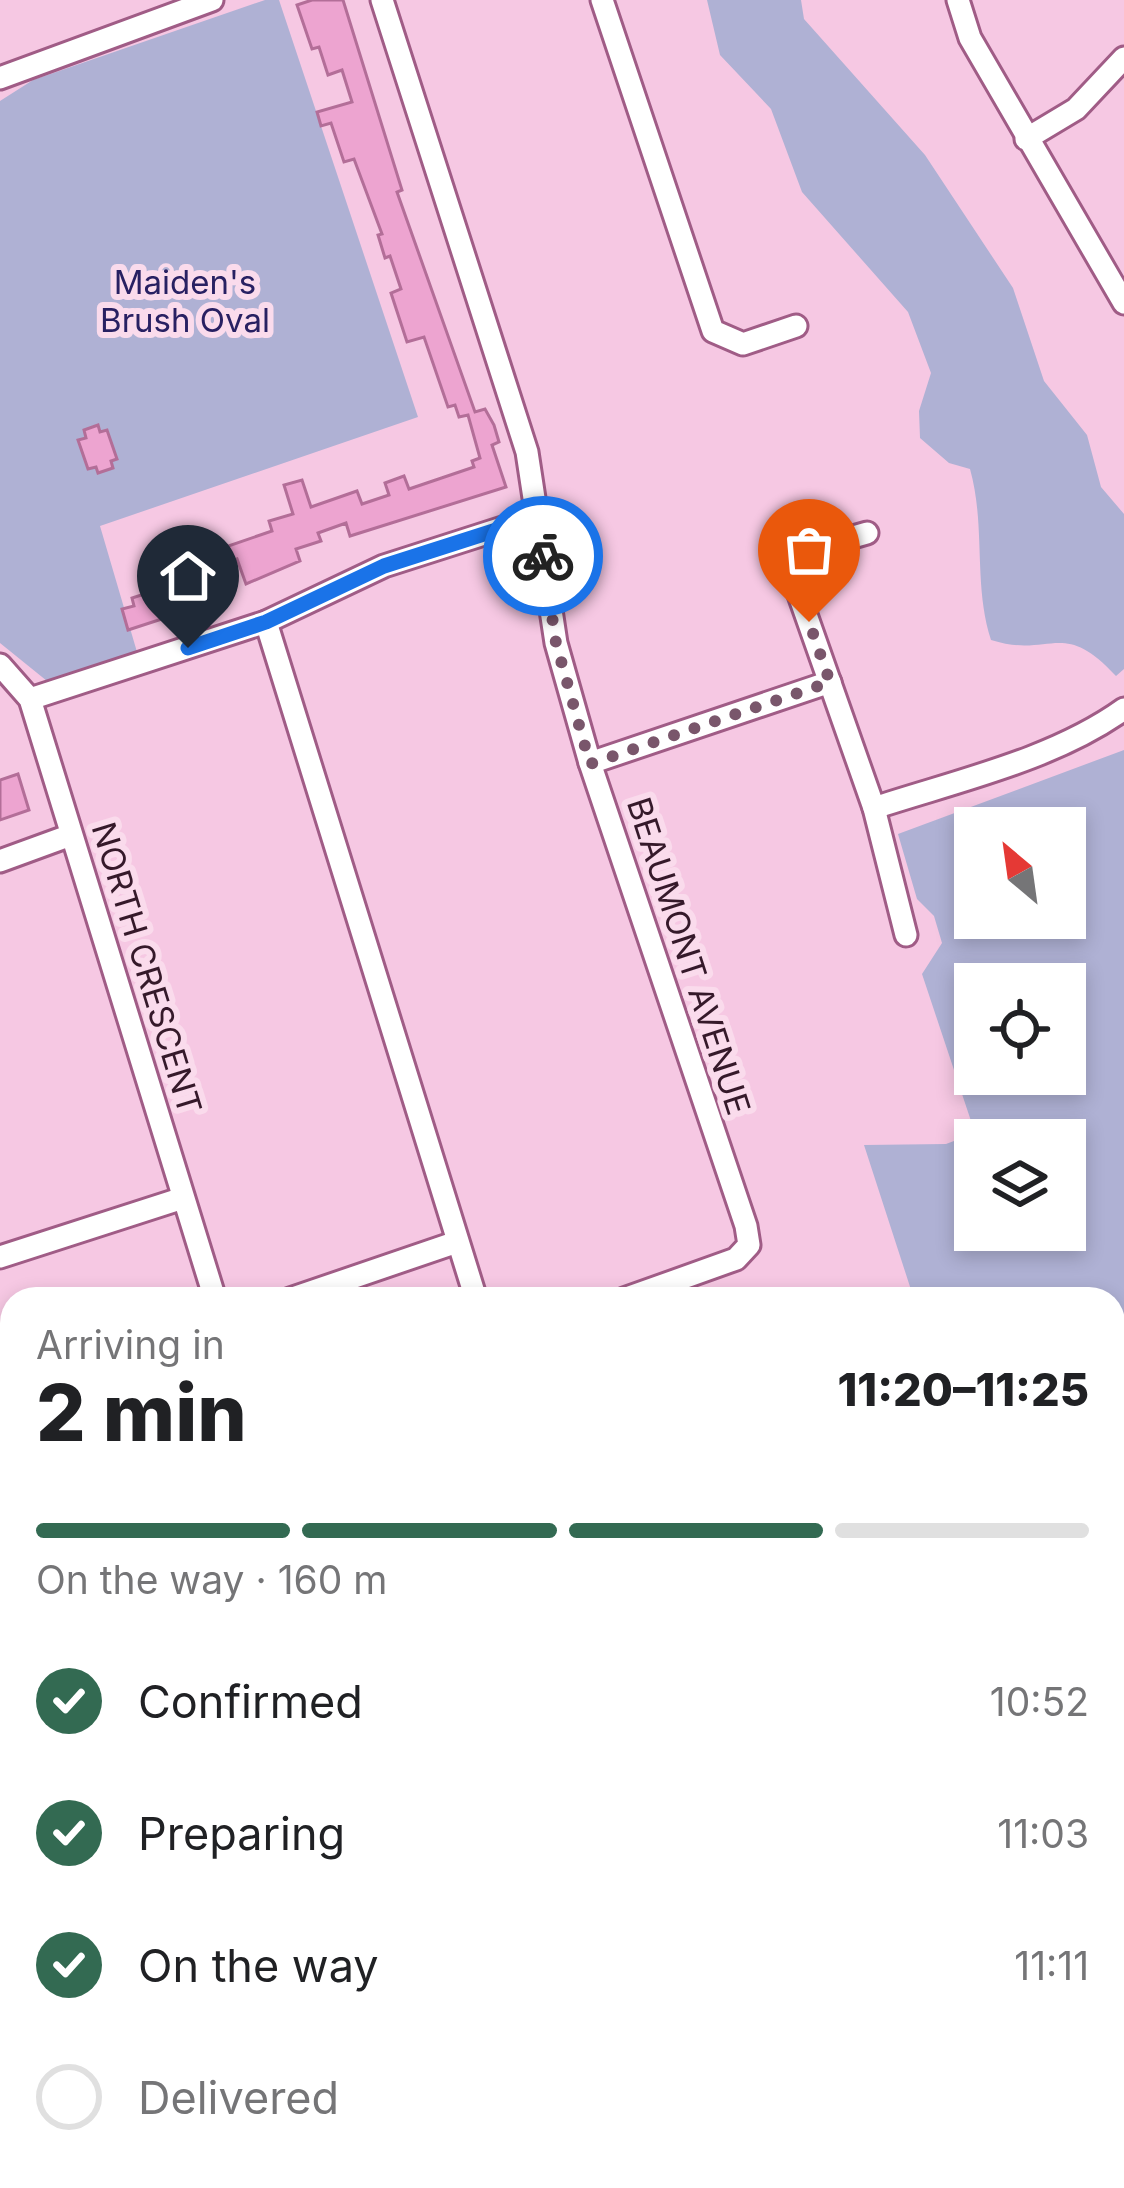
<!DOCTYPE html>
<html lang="en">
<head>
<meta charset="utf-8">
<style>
	:root { --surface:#fff; --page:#f6f6f6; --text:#202124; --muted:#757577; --line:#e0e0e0; --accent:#336a52 }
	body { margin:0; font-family:Inter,sans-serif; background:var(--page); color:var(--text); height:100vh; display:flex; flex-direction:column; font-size:45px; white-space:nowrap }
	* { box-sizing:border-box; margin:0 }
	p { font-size:39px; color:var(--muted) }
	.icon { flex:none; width:66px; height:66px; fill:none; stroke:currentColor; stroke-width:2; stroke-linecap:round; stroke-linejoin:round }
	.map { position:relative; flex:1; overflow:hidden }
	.details { position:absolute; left:0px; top:1287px; width:1125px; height:903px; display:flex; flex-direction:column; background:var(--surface); border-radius:36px 36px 0 0; box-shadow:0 6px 18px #0003 }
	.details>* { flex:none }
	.needle { width:78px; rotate:331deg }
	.tools { position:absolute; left:954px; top:807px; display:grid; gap:24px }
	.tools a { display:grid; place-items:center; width:132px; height:132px; border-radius:0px; background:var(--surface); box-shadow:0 6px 18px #0003; font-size:60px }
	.pin { position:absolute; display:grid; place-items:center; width:102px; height:102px; color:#fff; margin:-123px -51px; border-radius:50% 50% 50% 0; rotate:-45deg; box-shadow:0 0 12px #0007 }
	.pin .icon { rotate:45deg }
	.courier { position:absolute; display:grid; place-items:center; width:120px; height:120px; margin:-60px; border:9px solid #1a73e8; border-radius:50%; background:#fff; color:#222; box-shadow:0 3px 15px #0007 }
	.summary em { font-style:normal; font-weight:800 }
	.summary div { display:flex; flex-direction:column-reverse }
	.summary { display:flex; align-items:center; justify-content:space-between; height:204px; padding:0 36px }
	h1 { font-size:78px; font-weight:800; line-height:90px }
	.bar { display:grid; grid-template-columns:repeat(4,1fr); gap:18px 12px; align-content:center; height:144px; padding:0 36px }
	.bar i { height:15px; border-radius:9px; background:var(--line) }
	.bar .on { background:var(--accent) }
	.bar p { grid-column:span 4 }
	ol { padding:0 36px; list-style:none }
	li { display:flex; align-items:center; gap:36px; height:132px }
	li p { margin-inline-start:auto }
	li .icon { padding:12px; border-radius:50%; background:var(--accent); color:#fff; stroke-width:4 }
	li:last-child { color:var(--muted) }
	li i { width:66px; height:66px; border:6px solid var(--line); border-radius:50% }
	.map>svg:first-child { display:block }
</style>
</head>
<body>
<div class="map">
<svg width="1124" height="2188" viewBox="0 0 1124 2188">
	<rect width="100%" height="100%" fill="#f6c8e3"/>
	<!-- green -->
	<g fill="#afb1d4" fill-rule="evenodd">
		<path d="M 265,0 L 279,0 L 418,417 L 100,526 L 137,652 L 47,681 L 0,643 L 0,101 L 33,80 Z"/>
		<path d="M 707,0 L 801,0 L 804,19 L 925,155 L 1013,288 L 1044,381 L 1087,435 L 1101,487 L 1124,514 L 1124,669 L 1116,676 C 1062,617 1051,659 991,640 C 973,584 986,526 970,469 L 949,463 L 920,438 L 919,411 L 931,373 L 908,312 L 802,192 L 771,109 L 720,55 Z"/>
		<path d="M 1124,750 L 1124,1341 L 1113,1345 L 1113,1299 L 914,1299 L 864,1145 L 946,1144 L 975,1133 L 922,974 L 942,943 L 934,916 L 917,899 L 898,834 ZM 975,828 L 1065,828 L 1065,918 L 975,918 ZM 975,984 L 1065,984 L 1065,1074 L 975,1074 ZM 975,1140 L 1065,1140 L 1065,1230 L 975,1230 Z"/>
		<path d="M 1124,2002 L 1124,2188 L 652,2188 L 667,2178 L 1113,2178 L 1113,2004 Z"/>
		<path d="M 502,2178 L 618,2178 L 596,2188 L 485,2188 Z"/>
	</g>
	<!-- building -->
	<g fill="#eda4d0" stroke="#b36e98" stroke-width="3">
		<path d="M 312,0 L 343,0 L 402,190 L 397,192 L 475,412 L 485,409 L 494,425 L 499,442 L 492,445 L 506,487 L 350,536 L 346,523 L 318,533 L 321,541 L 296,549 L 300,561 L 246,584 L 237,559 L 216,566 L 211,552 L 272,531 L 269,521 L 293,514 L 284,485 L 302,480 L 311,507 L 357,491 L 362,504 L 389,495 L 385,483 L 404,476 L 409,489 L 474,467 L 472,461 L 480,458 L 468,415 L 459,417 L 455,405 L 448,407 L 424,337 L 407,342 L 391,293 L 401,289 L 390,256 L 385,258 L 378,235 L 382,234 L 354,159 L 344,162 L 331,123 L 321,126 L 317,112 L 352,102 L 342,70 L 328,75 L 319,47 L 312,49 L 297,5 Z"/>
		<path d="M 98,425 L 100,432 L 107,430 L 117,459 L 111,461 L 113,468 L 98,473 L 96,467 L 88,469 L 78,440 L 86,438 L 84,430 Z"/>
		<path d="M 177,560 L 181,573 L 207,566 L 216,597 L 203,601 L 199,588 L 174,596 L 164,564 Z"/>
		<path d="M 160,589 L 168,617 L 128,630 L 122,609 L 134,606 L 132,598 Z"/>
		<path d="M 18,774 L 29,810 L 0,820 L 0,780 Z"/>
	</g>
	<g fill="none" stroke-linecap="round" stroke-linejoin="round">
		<!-- minor casing -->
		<g stroke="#a05c86" stroke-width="27">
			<g id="minor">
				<path d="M 382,0 L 527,452 L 556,643 L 590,763 L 746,1226 L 749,1245 L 736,1259 L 624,1299"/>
				<path d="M 602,0 L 713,331 L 743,344 L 796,326"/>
				<path d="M 958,0 L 970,38 L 1124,303"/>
				<path d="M 0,78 L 212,0"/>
				<path d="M 1026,139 L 1076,109 L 1124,58"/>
				<path d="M 867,533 L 825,545 L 798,565 L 798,592 L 874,808 L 906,935"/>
				<path d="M 266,622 L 476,1299"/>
				<path d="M 0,665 L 30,699 L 215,1299"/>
				<path d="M 30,699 L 266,622 L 384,566 L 537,517"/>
				<path d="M 590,763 L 830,682"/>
				<path d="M 874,808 C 956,781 1053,760 1124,709"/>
				<path d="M 0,861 L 71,835"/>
				<path d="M 0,1257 L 183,1198"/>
				<path d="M 290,1299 L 457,1242"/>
				<path d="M 1113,1380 L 1124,1376"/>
				<path d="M 0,1507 L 12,1502"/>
				<path d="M 1113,1617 L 1124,1612"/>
				<path d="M 0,1759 L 12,1755"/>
				<path d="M 1113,1895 L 1124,1893"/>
				<path d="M 20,2188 L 40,2178"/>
			</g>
		</g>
		<!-- minor -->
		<use href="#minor" stroke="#fff" stroke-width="21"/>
	</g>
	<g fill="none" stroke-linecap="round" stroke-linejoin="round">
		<!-- done -->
		<path stroke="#79566b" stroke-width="12" stroke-dasharray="0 21.6" d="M 543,556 L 556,643 L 590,764 L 830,682 L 809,622"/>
		<!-- route -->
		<path stroke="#1a73e8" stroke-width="15" d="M 188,648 L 266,622 L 384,566 L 537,517 L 543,556"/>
	</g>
	<g text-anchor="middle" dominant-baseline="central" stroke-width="12" stroke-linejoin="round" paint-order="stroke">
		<!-- park labels -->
		<g font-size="33" fill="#282062" stroke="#fadbec">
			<text x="185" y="282">Maiden's<tspan x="185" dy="38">Brush Oval</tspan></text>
		</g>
		<!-- street labels -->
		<g font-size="33" fill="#35192a" stroke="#fadbec">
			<text transform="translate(689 956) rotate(72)">BEAUMONT AVENUE</text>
			<text transform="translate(147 968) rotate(73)">NORTH CRESCENT</text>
		</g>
	</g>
</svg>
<div class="tools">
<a><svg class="needle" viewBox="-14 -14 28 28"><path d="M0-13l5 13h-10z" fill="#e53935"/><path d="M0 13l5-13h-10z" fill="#757577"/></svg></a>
<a><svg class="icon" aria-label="locate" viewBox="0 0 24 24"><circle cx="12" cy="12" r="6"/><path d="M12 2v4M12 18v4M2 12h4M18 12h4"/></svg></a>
<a><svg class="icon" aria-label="layers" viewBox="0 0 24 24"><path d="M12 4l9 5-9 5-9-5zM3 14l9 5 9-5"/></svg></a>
</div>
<div class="pin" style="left:809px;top:622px;background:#ea580c"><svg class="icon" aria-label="bag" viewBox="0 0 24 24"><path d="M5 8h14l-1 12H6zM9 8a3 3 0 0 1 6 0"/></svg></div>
<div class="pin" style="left:188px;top:648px;background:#1f2937"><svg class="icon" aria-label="home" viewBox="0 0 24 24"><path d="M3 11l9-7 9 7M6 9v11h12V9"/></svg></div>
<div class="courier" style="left:543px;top:556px"><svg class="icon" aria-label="bike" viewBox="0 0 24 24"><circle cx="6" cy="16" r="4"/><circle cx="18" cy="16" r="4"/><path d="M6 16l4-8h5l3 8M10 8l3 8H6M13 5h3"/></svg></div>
<section class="details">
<div class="summary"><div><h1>2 min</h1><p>Arriving in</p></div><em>11:20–11:25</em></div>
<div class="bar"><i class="on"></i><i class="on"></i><i class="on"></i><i></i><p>On the way · 160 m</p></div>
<ol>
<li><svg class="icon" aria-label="check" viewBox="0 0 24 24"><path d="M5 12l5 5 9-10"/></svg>Confirmed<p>10:52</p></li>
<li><svg class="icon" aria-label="check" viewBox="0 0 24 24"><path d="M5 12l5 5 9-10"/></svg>Preparing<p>11:03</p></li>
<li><svg class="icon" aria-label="check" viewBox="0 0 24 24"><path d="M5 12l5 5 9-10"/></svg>On the way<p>11:11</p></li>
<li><i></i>Delivered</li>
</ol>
</section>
</div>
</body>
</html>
